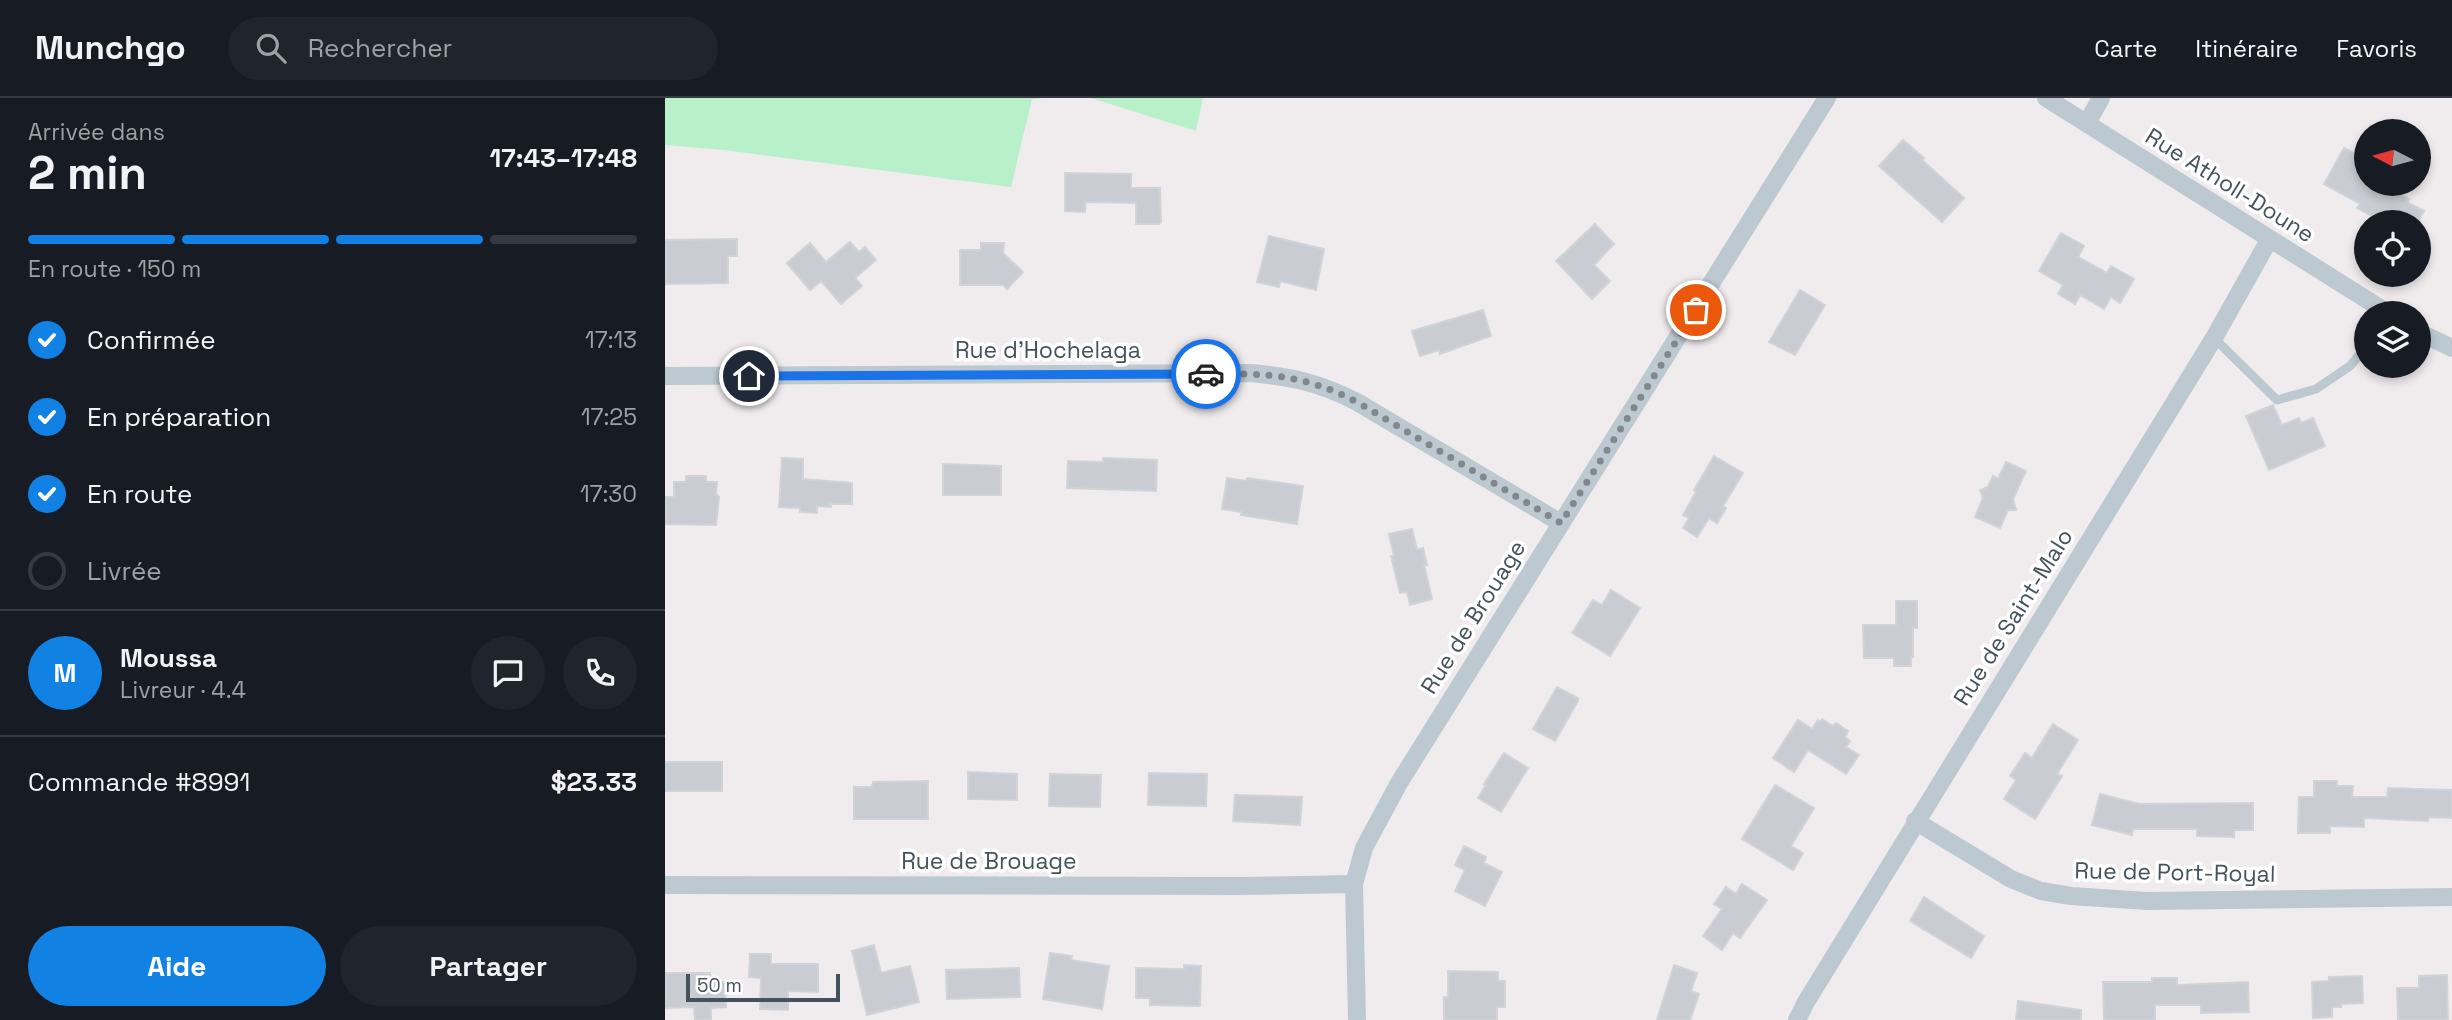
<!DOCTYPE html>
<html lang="fr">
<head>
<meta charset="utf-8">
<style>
	:root { --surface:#171b24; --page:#20242c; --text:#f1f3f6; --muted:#9ea1a6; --line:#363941; --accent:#1281e4 }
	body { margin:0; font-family:"Space Grotesk",sans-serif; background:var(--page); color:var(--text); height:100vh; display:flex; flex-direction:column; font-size:26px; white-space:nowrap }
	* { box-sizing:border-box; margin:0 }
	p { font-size:23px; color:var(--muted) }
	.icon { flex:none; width:38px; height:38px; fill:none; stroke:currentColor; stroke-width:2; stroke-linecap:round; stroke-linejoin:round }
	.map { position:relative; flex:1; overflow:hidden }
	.panel { display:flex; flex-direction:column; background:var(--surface); width:665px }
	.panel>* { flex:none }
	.needle { width:46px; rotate:276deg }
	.controls { position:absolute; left:1689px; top:21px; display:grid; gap:14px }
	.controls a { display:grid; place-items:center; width:77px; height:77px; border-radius:50%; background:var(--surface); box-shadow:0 4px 10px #0003; font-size:35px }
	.scale { position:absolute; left:21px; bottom:18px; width:154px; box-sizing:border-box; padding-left:7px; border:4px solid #44525b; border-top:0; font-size:19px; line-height:24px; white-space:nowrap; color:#44525b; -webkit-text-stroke:5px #fff; paint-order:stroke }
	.pin { position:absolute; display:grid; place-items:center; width:60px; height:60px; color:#fff; margin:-30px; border:4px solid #fff; border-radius:50%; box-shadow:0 2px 7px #0007 }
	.courier { position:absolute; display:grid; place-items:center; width:70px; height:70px; margin:-35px; border:5px solid #1a73e8; border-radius:50%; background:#fff; color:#222; box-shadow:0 2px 9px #0007 }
	.summary em { font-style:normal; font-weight:700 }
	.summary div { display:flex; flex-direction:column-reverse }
	.summary { display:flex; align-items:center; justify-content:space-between; height:119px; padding:0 28px }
	h1 { font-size:46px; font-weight:700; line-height:52px }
	.bar { display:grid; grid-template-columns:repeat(4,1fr); gap:10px 7px; align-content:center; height:84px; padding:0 28px }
	.bar i { height:9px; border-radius:5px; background:var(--line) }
	.bar .current { background:var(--accent) }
	.bar p { grid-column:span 4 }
	.line { display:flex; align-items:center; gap:18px; padding:0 28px; border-top:2px solid var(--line) }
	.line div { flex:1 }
	.round { display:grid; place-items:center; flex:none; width:74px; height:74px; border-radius:37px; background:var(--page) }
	ol { padding:0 28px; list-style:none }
	li { display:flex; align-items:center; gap:21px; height:77px }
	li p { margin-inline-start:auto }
	li .icon { padding:7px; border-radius:50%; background:var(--accent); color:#fff; stroke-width:4 }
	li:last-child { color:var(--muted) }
	li i { width:38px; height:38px; border:4px solid var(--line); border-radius:50% }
	.cta { display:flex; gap:14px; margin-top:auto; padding:14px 28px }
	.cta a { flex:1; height:80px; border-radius:42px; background:var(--accent); color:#fff; font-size:28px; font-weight:700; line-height:80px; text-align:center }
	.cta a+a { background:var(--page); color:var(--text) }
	header { display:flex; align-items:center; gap:42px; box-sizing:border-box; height:98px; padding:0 35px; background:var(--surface); border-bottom:2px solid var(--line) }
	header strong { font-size:33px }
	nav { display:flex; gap:38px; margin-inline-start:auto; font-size:24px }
	.search { width:490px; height:63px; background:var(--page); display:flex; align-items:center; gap:18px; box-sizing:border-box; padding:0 24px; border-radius:38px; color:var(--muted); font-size:26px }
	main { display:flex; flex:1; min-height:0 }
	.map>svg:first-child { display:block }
</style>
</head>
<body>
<header>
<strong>Munchgo</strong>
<div class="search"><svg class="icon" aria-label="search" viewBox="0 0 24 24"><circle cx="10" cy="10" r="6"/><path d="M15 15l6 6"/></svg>Rechercher</div>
<nav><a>Carte</a><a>Itinéraire</a><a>Favoris</a></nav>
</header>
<main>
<section class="panel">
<div class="summary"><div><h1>2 min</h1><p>Arrivée dans</p></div><em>17:43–17:48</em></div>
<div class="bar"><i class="current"></i><i class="current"></i><i class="current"></i><i></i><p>En route · 150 m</p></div>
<ol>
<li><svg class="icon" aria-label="check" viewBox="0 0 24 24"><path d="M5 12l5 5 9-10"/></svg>Confirmée<p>17:13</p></li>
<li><svg class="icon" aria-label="check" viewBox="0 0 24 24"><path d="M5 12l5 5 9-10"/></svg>En préparation<p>17:25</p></li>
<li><svg class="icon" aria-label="check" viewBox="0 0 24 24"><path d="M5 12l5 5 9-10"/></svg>En route<p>17:30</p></li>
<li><i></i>Livrée</li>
</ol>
<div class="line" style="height:126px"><b class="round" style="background:var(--accent);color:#fff">M</b><div><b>Moussa</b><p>Livreur · 4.4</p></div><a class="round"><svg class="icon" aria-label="chat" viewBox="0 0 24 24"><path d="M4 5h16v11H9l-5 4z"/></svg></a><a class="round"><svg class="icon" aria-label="phone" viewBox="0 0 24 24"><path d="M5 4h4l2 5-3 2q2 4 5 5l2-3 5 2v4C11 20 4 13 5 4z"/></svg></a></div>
<div class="line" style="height:91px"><div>Commande #8991</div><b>$23.33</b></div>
<div class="cta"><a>Aide</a><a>Partager</a></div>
</section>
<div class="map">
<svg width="1787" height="922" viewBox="0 0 1787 922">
	<rect width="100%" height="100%" fill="#f0eced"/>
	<!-- green -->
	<g fill="#b8f0c9">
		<path d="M 0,0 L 379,0 L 367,1 L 346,89 L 59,52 L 0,47 Z"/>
		<path d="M 426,0 L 538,0 L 531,33 Z"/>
	</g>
	<!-- building -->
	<g fill="#c9ccd2" stroke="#d0d4d9" stroke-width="2">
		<path d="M 1238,42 L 1259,60 L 1257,62 L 1299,100 L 1277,124 L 1214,68 Z"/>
		<path d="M 1679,50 L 1701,62 L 1695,74 L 1701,77 L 1701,86 L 1717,86 L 1744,101 L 1742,104 L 1759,113 L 1753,124 L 1718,124 L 1692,110 L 1695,106 L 1659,86 Z"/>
		<path d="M 400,75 L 466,76 L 466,90 L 495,90 L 496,124 L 494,126 L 471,126 L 471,105 L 420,104 L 420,114 L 400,113 Z"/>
		<path d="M 930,126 L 949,146 L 929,167 L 945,183 L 927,201 L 891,163 Z"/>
		<path d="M 1396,135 L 1419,148 L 1413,159 L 1442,175 L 1446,168 L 1469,181 L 1455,205 L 1446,199 L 1439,211 L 1415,197 L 1410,206 L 1393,196 L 1398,187 L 1374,173 Z"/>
		<path d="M 604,138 L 659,151 L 651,192 L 615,183 L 614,189 L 592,184 Z"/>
		<path d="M 72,141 L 72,158 L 63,158 L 63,185 L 0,186 L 0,142 Z"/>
		<path d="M 185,144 L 194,154 L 200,149 L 211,162 L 190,180 L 197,188 L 176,206 L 156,183 L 145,192 L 122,165 L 145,145 L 161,164 Z"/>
		<path d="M 316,145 L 339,145 L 338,155 L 358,174 L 342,191 L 338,187 L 295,187 L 295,152 L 316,152 Z"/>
		<path d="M 1135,192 L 1160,207 L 1130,257 L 1104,244 Z"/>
		<path d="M 818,212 L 826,238 L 775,256 L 774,252 L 755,258 L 747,233 Z"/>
		<path d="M 1608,307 L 1617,327 L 1634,320 L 1636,325 L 1648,320 L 1660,348 L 1604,372 L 1581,318 Z"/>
		<path d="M 1049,358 L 1078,375 L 1058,408 L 1061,410 L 1052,425 L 1044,420 L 1032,439 L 1018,430 L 1024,420 L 1018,417 L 1031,394 L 1029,392 Z"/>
		<path d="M 117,360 L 138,361 L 138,381 L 187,385 L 187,406 L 165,406 L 166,409 L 152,408 L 152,415 L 135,414 L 135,410 L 114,409 Z"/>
		<path d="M 438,360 L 492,362 L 491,393 L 402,390 L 403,363 L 438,364 Z"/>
		<path d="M 1341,364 L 1361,373 L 1348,401 L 1351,412 L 1343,412 L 1335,430 L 1310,419 L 1318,400 L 1315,392 L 1323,389 L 1328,378 L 1333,381 Z"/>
		<path d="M 278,366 L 336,368 L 336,397 L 278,397 Z"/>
		<path d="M 21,378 L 41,378 L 41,384 L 52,384 L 51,396 L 54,399 L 51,427 L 0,426 L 0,399 L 9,399 L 9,384 L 21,384 Z"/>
		<path d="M 562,380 L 581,383 L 582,380 L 638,388 L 632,426 L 576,417 L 577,414 L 557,411 Z"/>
		<path d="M 747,431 L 752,452 L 758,450 L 762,467 L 759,467 L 767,501 L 745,507 L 742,494 L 735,495 L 726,458 L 729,458 L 724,436 Z"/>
		<path d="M 946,492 L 975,510 L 945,558 L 907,535 L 928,502 L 937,507 Z"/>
		<path d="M 1231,503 L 1252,503 L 1252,530 L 1248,530 L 1248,559 L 1246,559 L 1246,568 L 1229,568 L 1229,560 L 1199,560 L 1198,527 L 1231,527 Z"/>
		<path d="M 892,589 L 913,600 L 913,603 L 890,643 L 868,631 Z"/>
		<path d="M 1157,621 L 1168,628 L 1171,625 L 1183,633 L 1180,639 L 1185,643 L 1181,649 L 1194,657 L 1181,676 L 1143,652 L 1129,674 L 1108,660 L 1133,622 L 1147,631 L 1153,622 L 1155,624 Z"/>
		<path d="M 1388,626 L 1413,642 L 1392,676 L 1397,678 L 1370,721 L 1339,701 L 1351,682 L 1345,678 L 1360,655 L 1367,660 Z"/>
		<path d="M 839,655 L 863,670 L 836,714 L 813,700 L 821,687 L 819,686 Z"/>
		<rect x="0" y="664" width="57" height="29"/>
		<path d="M 303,674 L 352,676 L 352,702 L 303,701 Z"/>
		<path d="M 484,675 L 542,676 L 541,708 L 483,707 Z"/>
		<path d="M 385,676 L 436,677 L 435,709 L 384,708 Z"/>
		<path d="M 263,683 L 263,721 L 189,721 L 189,689 L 207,689 L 208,684 Z"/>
		<path d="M 1649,683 L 1672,683 L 1672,688 L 1688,688 L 1687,699 L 1722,699 L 1723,690 L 1787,692 L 1787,720 L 1764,719 L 1763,723 L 1699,720 L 1699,729 L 1665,728 L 1665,735 L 1633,735 L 1634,699 L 1649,699 Z"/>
		<path d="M 1110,687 L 1149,710 L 1126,748 L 1138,755 L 1128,772 L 1077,741 Z"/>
		<path d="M 1435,696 L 1474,706 L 1588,705 L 1588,732 L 1569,732 L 1569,739 L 1532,738 L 1532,731 L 1468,731 L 1467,737 L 1427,727 Z"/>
		<path d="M 570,697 L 637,699 L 635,727 L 568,723 Z"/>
		<path d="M 799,748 L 821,759 L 819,765 L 837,774 L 820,808 L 790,793 L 800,772 L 790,767 Z"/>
		<path d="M 1077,786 L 1102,802 L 1075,840 L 1068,835 L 1057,852 L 1038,838 L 1057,811 L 1049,806 L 1061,789 L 1071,796 Z"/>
		<path d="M 1259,799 L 1319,838 L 1306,860 L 1245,823 Z"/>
		<path d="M 209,847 L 216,875 L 245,868 L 254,904 L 202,917 L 187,853 Z"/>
		<path d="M 385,855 L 407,858 L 406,862 L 444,868 L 437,911 L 378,901 Z"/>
		<path d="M 85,856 L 106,856 L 106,866 L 153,866 L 153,894 L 123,893 L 123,912 L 95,911 L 96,880 L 84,879 Z"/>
		<path d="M 519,867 L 536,868 L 535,908 L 485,907 L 485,900 L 471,900 L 471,870 L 519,871 Z"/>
		<path d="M 1009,867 L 1032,875 L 1026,893 L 1034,896 L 1025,922 L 992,922 Z"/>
		<path d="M 354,870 L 355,899 L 282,901 L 281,872 Z"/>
		<path d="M 783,873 L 833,874 L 833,883 L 840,883 L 840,909 L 832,909 L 832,922 L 779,922 L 779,899 L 783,899 Z"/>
		<path d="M 0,875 L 45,875 L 46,884 L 60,884 L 61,909 L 46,910 L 46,922 L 30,922 L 29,909 L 0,910 Z"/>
		<path d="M 1782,877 L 1783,922 L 1733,922 L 1732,890 L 1754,890 L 1754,878 Z"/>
		<path d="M 1697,878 L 1698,905 L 1676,906 L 1676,909 L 1667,909 L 1667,919 L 1648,920 L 1647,884 L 1664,883 L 1664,879 Z"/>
		<path d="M 1487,880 L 1512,880 L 1512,887 L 1583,884 L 1584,914 L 1536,915 L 1536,907 L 1490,907 L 1490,922 L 1439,922 L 1438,884 L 1487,884 Z"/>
		<path d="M 1353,903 L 1416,912 L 1416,922 L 1351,922 Z"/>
	</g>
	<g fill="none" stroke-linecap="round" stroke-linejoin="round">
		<!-- service -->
		<path stroke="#bcc9d0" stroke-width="9" d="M 1549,240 L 1612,302 L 1651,291 L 1685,268 L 1701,249"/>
		<!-- minor -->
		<g stroke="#bcc9d0" stroke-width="18">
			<path d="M 1381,0 L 1723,215"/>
			<path d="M 1422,25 L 1436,0"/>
			<path d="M 1754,234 L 1787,250"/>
			<path d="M 0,278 L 586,275 C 628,279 655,285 692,304 L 896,425"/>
			<path d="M 1250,723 L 1346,781 L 1376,793 L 1406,798 L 1482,803 L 1787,799"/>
			<path d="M 0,787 L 574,788 L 689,786"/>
			<path d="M 692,922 L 689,786 L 699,750 L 734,685 L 1162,0"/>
			<path d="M 1132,922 L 1141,904 L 1549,240 L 1604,142"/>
		</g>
	</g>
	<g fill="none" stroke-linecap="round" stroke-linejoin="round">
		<!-- done -->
		<path stroke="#80888e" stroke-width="7" stroke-dasharray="0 12.6" d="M 541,276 C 601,275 638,276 692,304 L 896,425 L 1031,212"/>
		<!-- route -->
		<path stroke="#1a73e8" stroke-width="9" d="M 84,278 L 541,276"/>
	</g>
	<g text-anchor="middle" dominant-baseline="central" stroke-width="7" stroke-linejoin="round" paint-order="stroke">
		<!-- street labels -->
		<g font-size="23" fill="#44525b" stroke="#fff">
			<text transform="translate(1565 87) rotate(32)">Rue Atholl-Doune</text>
			<text x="383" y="252">Rue d'Hochelaga</text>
			<text transform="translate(808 519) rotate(-58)">Rue de Brouage</text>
			<text transform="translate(1348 519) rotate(-58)">Rue de Saint-Malo</text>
			<text x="324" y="763">Rue de Brouage</text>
			<text transform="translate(1510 774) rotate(1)">Rue de Port-Royal</text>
		</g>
	</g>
</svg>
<div class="controls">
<a><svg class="needle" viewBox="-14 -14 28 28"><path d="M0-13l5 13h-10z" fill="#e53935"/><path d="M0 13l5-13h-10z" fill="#9ea1a6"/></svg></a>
<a><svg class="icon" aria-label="locate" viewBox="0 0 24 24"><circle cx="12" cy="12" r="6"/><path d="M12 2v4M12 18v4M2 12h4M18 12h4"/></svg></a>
<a><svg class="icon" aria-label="layers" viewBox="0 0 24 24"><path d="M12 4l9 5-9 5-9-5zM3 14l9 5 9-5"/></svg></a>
</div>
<div class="scale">50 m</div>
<div class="pin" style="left:1031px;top:212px;background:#ea580c"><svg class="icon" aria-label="bag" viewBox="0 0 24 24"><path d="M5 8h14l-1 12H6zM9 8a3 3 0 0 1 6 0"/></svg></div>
<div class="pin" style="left:84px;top:278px;background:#1f2937"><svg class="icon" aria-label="home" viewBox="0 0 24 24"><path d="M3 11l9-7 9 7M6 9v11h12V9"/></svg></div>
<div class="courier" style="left:541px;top:276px"><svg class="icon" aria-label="car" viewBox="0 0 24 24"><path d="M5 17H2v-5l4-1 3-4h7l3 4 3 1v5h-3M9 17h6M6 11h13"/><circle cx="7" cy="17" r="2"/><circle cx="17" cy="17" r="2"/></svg></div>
</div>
</main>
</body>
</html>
